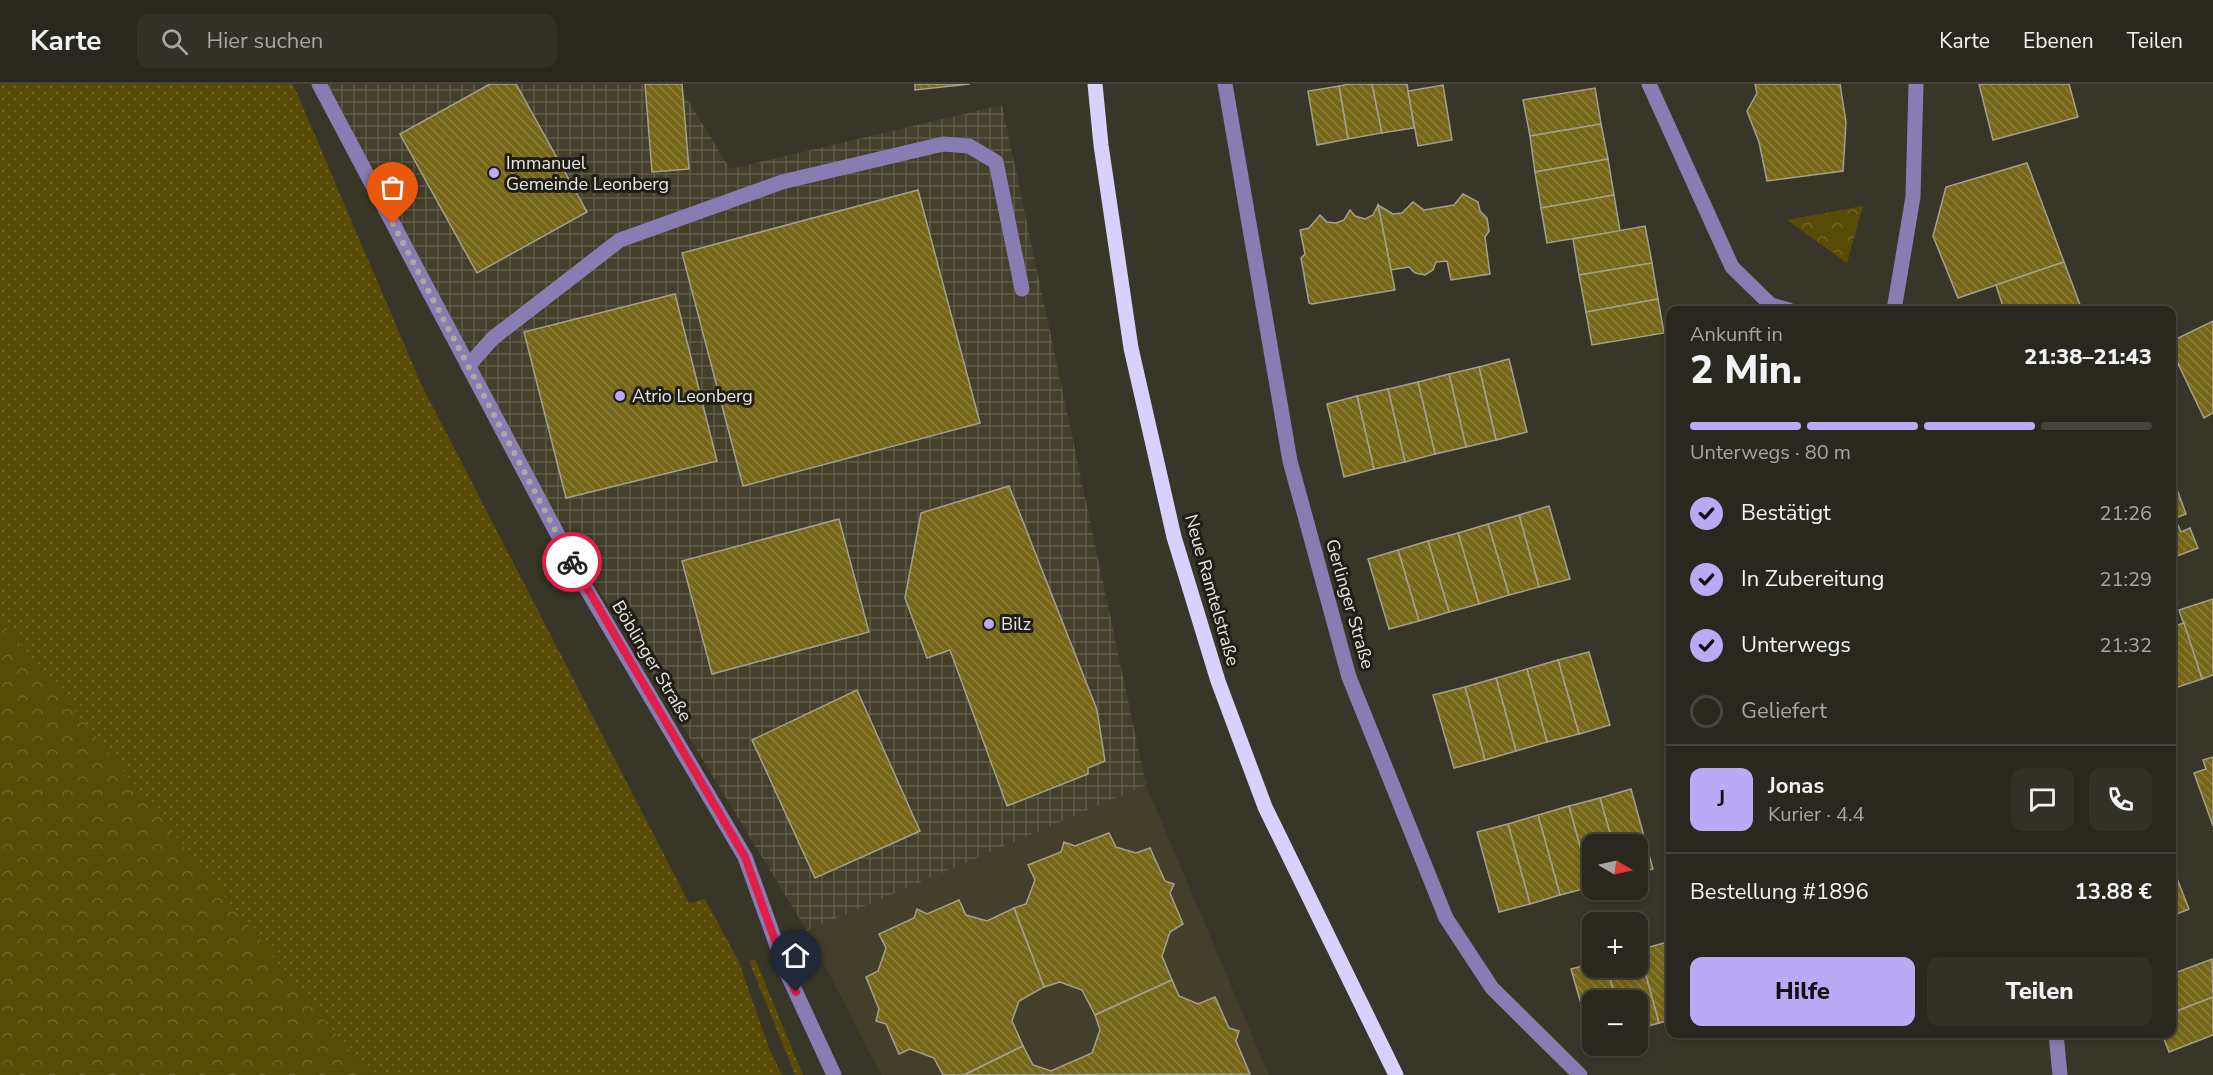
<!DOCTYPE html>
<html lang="de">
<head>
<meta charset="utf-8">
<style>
	:root { --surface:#2a281e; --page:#323027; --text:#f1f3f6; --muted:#a5a6a4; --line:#46443c; --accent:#baaaf6 }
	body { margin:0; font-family:"Nunito Sans",sans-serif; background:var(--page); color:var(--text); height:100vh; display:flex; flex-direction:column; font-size:22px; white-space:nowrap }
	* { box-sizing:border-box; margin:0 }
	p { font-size:20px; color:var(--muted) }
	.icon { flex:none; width:33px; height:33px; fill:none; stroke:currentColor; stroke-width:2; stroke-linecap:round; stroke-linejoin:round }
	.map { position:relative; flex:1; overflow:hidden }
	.panel { position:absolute; left:1666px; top:222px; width:510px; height:732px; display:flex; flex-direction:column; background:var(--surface); border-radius:12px; box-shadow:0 3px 9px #0003,0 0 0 2px var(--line) }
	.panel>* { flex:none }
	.needle { width:39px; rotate:99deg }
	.tools { position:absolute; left:1582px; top:750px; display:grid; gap:12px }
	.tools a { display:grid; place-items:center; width:66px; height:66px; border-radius:12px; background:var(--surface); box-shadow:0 3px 9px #0003,0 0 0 2px var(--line); font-size:30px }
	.pin { position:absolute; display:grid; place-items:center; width:51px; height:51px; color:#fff; margin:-62px -26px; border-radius:50% 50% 50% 0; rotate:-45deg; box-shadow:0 0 6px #0007 }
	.pin .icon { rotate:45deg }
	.courier { position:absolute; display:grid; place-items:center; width:60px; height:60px; margin:-30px; border:4px solid #e11d48; border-radius:50%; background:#fff; color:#222; box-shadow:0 2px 8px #0007 }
	.headline em { font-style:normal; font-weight:800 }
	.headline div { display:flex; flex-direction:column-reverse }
	.headline { display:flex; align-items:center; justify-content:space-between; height:102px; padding:0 24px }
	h1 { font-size:39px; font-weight:800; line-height:45px }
	.bar { display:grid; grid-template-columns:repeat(4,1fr); gap:9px 6px; align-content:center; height:72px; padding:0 24px }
	.bar i { height:8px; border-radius:4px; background:var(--line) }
	.bar .on { background:var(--accent) }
	.bar p { grid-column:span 4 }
	.line { display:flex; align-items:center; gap:15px; padding:0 24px; border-top:2px solid var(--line) }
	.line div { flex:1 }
	.round { display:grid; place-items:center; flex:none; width:63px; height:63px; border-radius:12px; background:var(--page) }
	ol { padding:0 24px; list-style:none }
	li { display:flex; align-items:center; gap:18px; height:66px }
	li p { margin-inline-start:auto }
	li .icon { padding:6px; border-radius:50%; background:var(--accent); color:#111; stroke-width:4 }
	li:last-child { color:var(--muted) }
	li i { width:33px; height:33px; border:3px solid var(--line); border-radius:50% }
	.button { display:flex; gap:12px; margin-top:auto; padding:12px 24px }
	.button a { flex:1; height:69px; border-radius:12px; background:var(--accent); color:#111; font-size:24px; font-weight:800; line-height:69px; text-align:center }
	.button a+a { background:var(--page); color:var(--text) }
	header { display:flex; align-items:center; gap:36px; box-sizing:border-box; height:84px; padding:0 30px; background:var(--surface); border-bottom:2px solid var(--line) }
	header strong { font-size:28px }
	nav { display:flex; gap:33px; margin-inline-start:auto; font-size:21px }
	.search { width:420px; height:54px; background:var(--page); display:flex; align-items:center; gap:15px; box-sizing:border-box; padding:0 21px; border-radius:12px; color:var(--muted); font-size:22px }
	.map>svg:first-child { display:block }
</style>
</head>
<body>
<header>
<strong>Karte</strong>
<div class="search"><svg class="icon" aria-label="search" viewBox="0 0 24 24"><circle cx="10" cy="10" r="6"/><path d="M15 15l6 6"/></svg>Hier suchen</div>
<nav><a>Karte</a><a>Ebenen</a><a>Teilen</a></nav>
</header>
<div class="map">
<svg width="2213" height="991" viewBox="0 0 2213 991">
	<defs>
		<pattern id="industrial-grid" width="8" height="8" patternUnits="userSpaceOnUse" patternTransform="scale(1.5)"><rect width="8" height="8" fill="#433f2b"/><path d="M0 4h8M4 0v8" fill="none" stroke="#5e5b49"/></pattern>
		<pattern id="grass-dots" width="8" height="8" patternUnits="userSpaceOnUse" patternTransform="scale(1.5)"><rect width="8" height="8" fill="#584b05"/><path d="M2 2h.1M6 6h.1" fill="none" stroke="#706529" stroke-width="1.8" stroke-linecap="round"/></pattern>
		<pattern id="forest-crowns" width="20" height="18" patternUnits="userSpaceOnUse" patternTransform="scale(1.5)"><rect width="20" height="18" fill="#584b05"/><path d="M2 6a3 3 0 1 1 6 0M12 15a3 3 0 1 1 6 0" fill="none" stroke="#706529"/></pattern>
		<pattern id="building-back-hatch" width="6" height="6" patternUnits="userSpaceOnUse" patternTransform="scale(1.5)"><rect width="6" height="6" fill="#766718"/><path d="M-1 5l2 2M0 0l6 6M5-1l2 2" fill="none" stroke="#8a7d39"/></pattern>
	</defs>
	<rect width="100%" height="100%" fill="#383628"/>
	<!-- built -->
	<path fill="#433f2b" d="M 1146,701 L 1269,991 L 881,991 L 807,847 Z"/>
	<!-- industrial -->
	<path fill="url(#industrial-grid)" d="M 317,0 L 678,0 L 730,85 L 1002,21 L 1146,701 L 807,847 L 497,338 Z"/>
	<!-- grass -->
	<g fill="url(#grass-dots)">
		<path d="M 0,0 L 293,0 L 422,302 L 689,819 L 705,815 L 739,878 L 769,964 L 782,991 L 369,991 L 0,547 Z"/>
		<path d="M 755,875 L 803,991 L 795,991 L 749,877 Z"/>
	</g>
	<!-- forest -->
	<g fill="url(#forest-crowns)">
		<path d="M 1863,122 L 1847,179 L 1787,136 Z"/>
		<path d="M 0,536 L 33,575 L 369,991 L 0,991 Z"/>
	</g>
	<!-- building -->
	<g fill="url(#building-back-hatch)" stroke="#a3a090" stroke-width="1.5">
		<path d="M 490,0 L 516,0 L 587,128 L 477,189 L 400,50 Z"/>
		<path d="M 645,0 L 682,0 L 689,85 L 652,88 Z"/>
		<path d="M 915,0 L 970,0 L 915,6 Z"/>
		<path d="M 1350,0 L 1372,0 L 1382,49 L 1348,55 L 1339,2 Z"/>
		<path d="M 1372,0 L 1407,0 L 1414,44 L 1382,49 Z"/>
		<path d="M 1755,0 L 1840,0 L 1846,38 L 1843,87 L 1767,97 L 1759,58 L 1747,27 L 1757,9 Z"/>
		<path d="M 1979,0 L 2069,0 L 2078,33 L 1993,56 Z"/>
		<path d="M 1443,1 L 1452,56 L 1418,62 L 1408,7 Z"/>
		<path d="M 1339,2 L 1348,55 L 1317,61 L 1308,7 Z"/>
		<path d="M 1595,4 L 1601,40 L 1530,52 L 1523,16 Z"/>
		<path d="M 1601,40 L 1608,75 L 1535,88 L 1530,52 Z"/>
		<path d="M 1608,75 L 1614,111 L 1541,124 L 1535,88 Z"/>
		<path d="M 2027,79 L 2064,178 L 1958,214 L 1933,152 L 1946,103 Z"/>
		<path d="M 918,106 L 980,339 L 743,402 L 682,169 Z"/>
		<path d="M 1463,110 L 1478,118 L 1480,127 L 1487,134 L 1489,147 L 1485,153 L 1490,190 L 1451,196 L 1447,177 L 1436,178 L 1433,186 L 1425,191 L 1415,189 L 1409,183 L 1391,186 L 1378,121 L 1393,130 L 1402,129 L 1413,118 L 1424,126 L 1454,121 Z"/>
		<path d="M 1614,111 L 1620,147 L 1547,159 L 1541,124 Z"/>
		<path d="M 1378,121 L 1395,206 L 1312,220 L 1309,219 L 1301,174 L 1305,170 L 1300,146 L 1309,144 L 1320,131 L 1327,138 L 1336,139 L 1344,136 L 1350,126 L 1355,132 L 1365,135 L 1373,131 Z"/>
		<path d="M 1645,142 L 1652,179 L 1579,191 L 1573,155 Z"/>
		<path d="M 2064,178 L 2082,226 L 2004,226 L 1996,201 Z"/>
		<path d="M 1652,179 L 1658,215 L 1586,228 L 1579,191 Z"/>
		<path d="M 675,210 L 717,377 L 566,414 L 524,248 Z"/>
		<path d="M 1658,215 L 1664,249 L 1592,261 L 1586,228 Z"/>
		<path d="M 2213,237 L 2213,329 L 2204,334 L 2172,267 L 2172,257 Z"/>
		<path d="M 1509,275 L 1527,348 L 1496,356 L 1479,283 Z"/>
		<path d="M 1479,283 L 1496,356 L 1466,363 L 1449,290 Z"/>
		<path d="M 1449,290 L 1466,363 L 1435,370 L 1418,298 Z"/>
		<path d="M 1418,298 L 1435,370 L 1405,378 L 1388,305 Z"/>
		<path d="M 1388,305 L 1405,378 L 1374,385 L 1357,312 Z"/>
		<path d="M 1357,312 L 1374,385 L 1344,393 L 1327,320 Z"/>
		<path d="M 1009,402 L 1097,626 L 1105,677 L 1088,684 L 1088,690 L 1007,722 L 950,566 L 927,574 L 905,514 L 921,429 Z"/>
		<path d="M 2178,408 L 2186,430 L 2175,434 L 2181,448 L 2190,444 L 2198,464 L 2172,474 L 2172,411 Z"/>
		<path d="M 1549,422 L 1570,495 L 1539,503 L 1519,431 Z"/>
		<path d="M 1519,431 L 1539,503 L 1509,511 L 1488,440 Z"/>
		<path d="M 839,435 L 869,548 L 712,590 L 682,477 Z"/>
		<path d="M 1488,440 L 1509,511 L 1479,520 L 1458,449 Z"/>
		<path d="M 1458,449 L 1479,520 L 1449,528 L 1428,457 Z"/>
		<path d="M 1428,457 L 1449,528 L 1419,537 L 1398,466 Z"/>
		<path d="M 1398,466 L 1419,537 L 1389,545 L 1368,475 Z"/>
		<path d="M 2213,515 L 2213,591 L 2202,595 L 2179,526 Z"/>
		<path d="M 2184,539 L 2202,595 L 2172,605 L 2172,543 Z"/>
		<path d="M 1589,568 L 1610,641 L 1579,650 L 1558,576 Z"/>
		<path d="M 1558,576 L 1579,650 L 1547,658 L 1527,585 Z"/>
		<path d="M 1527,585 L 1547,658 L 1516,667 L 1496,594 Z"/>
		<path d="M 1496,594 L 1516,667 L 1485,676 L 1465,603 Z"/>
		<path d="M 1465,603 L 1485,676 L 1454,684 L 1433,611 Z"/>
		<path d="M 857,606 L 920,747 L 815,794 L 752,656 Z"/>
		<path d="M 2213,673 L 2213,742 L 2194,689 L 2206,685 L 2203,676 Z"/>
		<path d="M 1631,705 L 1653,785 L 1638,789 L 1638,760 L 1613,760 L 1600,714 Z"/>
		<path d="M 1600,714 L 1613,760 L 1593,760 L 1593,802 L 1591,803 L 1569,722 Z"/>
		<path d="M 1569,722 L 1591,803 L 1560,811 L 1538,731 Z"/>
		<path d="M 1538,731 L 1560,811 L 1530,820 L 1508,740 Z"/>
		<path d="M 1508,740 L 1530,820 L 1499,828 L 1477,748 Z"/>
		<path d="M 1109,749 L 1116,763 L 1136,769 L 1150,764 L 1165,797 L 1174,800 L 1170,809 L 1183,840 L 1170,848 L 1162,872 L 1172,896 L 1095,931 L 1082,906 L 1060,898 L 1044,903 L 1014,824 L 1026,820 L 1035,796 L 1028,781 L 1061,768 L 1064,758 L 1075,762 Z"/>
		<path d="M 2176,792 L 2189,825 L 2172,832 L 2172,794 Z"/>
		<path d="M 959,816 L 966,831 L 987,837 L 1014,824 L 1044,903 L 1019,917 L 1012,937 L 1023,962 L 964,991 L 943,991 L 934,974 L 910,965 L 899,970 L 886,940 L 876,937 L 879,925 L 866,893 L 878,887 L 886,864 L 879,850 L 914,834 L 917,825 L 927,830 Z"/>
		<path d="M 1671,857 L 1671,936 L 1659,939 L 1639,866 Z"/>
		<path d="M 1639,866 L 1659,939 L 1638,945 L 1638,916 L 1616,916 L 1607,884 L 1638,884 Z"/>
		<path d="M 2212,875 L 2213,913 L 2172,929 L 2172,890 Z"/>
		<path d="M 1593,879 L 1593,884 L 1607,884 L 1616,916 L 1593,916 L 1592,958 L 1571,885 Z"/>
		<path d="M 1172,896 L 1179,912 L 1198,920 L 1215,913 L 1229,944 L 1239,947 L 1236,957 L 1250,990 L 964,991 L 1023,962 L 1033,981 L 1051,987 L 1092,969 L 1100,946 L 1095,931 Z"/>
		<path d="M 2213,913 L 2213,951 L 2169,968 L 2162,950 L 2172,950 L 2172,929 Z"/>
	</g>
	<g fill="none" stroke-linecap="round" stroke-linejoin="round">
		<!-- minor -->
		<g stroke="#887db3" stroke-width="15">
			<path d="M 319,0 L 586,504 L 745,773 L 786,887 L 834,991"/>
			<path d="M 1225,0 L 1290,377 L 1349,593 L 1446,834 L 1492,904 L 1580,991"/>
			<path d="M 1649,0 L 1732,183 L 1771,221 L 1789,226"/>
			<path d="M 1894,226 L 1913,113 L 1916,0"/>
			<path d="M 468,282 L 493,254 L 620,156 L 782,98 L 943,60 L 969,62 L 996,78 L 1022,205"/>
			<path d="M 2056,950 L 2060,991"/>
		</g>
		<!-- major -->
		<path stroke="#d8d0fd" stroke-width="15" d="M 1095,0 L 1101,61 L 1131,264 L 1174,453 L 1218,597 L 1265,723 L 1396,991"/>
	</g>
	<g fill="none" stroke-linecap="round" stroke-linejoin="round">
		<!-- done -->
		<path stroke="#acaaa0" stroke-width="6" stroke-dasharray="0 10.8" d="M 393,140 L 572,478"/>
		<!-- route -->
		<path stroke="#e11d48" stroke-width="8" d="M 572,478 L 745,773 L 786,887 L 796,908"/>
	</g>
	<!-- markers -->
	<g fill="#baaaf6" stroke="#1e1d17" stroke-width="2">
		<circle cx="494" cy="89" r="6"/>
		<circle cx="620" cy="312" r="6"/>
		<circle cx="989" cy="540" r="6"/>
	</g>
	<g text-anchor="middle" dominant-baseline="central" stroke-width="6" stroke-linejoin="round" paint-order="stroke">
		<!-- poi labels -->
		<g font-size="18" fill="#eae8e0" stroke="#1e1d17" text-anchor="start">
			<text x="506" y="79">Immanuel<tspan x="506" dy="21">Gemeinde Leonberg</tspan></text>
			<text x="632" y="312">Atrio Leonberg</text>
			<text x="1001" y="540">Bilz</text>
		</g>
		<!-- street labels -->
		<g font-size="18" fill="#eae8e0" stroke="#1e1d17">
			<text transform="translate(1212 506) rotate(74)">Neue Ramtelstraße</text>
			<text transform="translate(1350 520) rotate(74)">Gerlinger Straße</text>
			<text transform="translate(652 577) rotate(59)">Böblinger Straße</text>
		</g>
	</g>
</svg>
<div class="tools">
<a><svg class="needle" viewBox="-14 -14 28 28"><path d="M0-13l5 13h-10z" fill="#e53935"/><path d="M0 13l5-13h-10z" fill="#a5a6a4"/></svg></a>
<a>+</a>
<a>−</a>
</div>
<div class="pin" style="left:393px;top:140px;background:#ea580c"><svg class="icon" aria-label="bag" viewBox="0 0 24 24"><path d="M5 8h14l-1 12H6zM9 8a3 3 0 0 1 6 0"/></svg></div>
<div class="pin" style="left:796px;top:908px;background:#1f2937"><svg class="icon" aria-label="home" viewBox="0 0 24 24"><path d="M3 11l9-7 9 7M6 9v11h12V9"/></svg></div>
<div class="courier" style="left:572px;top:478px"><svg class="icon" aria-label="bike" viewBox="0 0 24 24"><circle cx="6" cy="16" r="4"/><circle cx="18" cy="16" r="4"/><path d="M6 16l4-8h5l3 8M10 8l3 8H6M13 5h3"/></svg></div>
<section class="panel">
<div class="headline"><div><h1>2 Min.</h1><p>Ankunft in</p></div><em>21:38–21:43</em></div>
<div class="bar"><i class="on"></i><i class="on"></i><i class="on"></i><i></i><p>Unterwegs · 80 m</p></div>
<ol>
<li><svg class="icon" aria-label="check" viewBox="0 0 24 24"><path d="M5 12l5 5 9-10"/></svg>Bestätigt<p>21:26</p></li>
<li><svg class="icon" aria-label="check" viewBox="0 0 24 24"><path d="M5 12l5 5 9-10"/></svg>In Zubereitung<p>21:29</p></li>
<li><svg class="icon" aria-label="check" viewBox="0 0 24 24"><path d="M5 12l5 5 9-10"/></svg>Unterwegs<p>21:32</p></li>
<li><i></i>Geliefert</li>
</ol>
<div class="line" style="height:108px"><b class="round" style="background:var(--accent);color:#111">J</b><div><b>Jonas</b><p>Kurier · 4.4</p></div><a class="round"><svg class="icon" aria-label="chat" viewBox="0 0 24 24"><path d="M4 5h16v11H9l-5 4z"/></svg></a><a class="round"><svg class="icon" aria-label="phone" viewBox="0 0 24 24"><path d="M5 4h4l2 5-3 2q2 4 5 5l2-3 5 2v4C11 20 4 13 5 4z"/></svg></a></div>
<div class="line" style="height:78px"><div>Bestellung #1896</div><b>13.88 €</b></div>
<div class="button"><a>Hilfe</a><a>Teilen</a></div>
</section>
</div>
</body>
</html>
